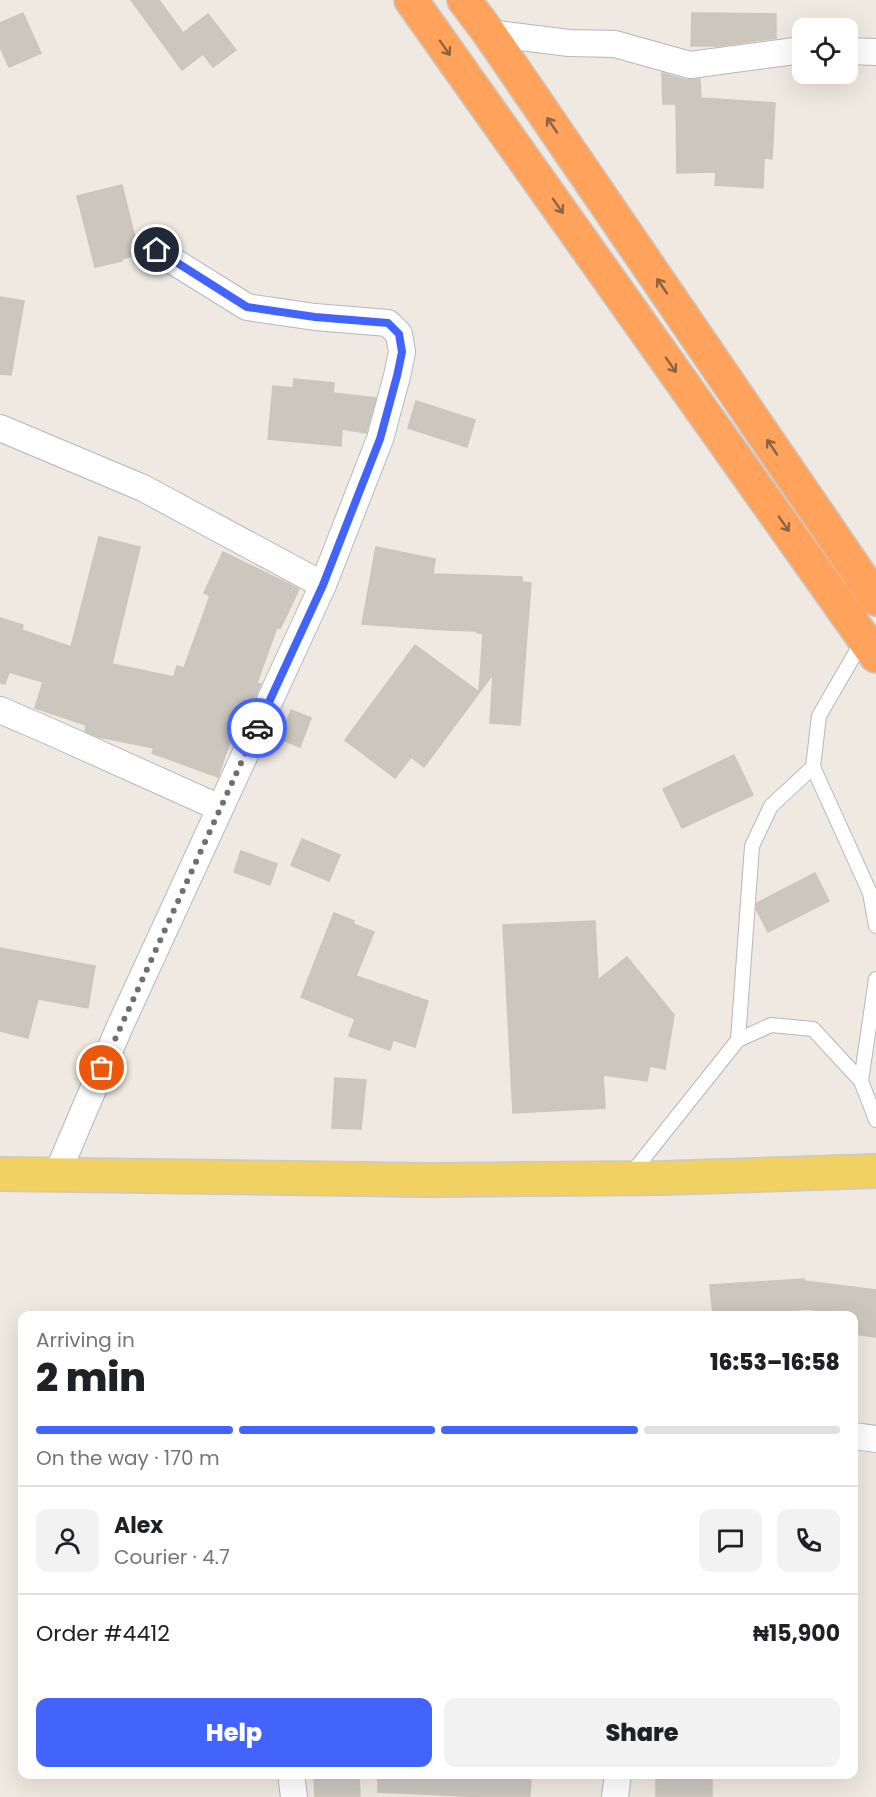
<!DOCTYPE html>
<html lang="en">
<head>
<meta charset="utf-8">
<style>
	:root { --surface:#fff; --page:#f2f2f2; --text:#202124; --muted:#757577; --line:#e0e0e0; --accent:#4264fb }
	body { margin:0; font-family:Poppins,sans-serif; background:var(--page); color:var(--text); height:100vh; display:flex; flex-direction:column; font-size:22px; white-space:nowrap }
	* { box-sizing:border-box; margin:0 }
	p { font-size:20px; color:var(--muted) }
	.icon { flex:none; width:33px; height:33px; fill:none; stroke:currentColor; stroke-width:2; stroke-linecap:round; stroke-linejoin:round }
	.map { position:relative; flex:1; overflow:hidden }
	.panel { position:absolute; left:18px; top:1311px; width:840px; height:468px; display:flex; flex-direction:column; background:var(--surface); border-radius:12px; box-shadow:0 6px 24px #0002 }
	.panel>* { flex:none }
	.tools { position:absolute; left:792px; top:18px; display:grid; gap:12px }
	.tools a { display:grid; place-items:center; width:66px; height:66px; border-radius:12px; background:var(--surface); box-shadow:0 6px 24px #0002; font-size:30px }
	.pin { position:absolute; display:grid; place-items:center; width:51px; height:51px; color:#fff; margin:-26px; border:3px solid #fff; border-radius:50%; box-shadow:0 2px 6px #0007 }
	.courier { position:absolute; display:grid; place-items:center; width:60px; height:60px; margin:-30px; border:4px solid #4264fb; border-radius:50%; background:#fff; color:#222; box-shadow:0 2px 8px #0007 }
	.summary em { font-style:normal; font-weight:800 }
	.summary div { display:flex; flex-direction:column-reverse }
	.summary { display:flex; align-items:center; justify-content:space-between; height:102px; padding:0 18px }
	h1 { font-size:39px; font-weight:800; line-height:45px }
	.bar { display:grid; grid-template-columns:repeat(4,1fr); gap:9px 6px; align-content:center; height:72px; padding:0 18px }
	.bar i { height:8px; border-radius:4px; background:var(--line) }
	.bar .on { background:var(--accent) }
	.bar p { grid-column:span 4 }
	.line { display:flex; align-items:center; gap:15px; padding:0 18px; border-top:2px solid var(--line) }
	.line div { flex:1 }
	.round { display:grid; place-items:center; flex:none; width:63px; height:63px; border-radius:12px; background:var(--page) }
	.action { display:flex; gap:12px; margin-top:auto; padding:12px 18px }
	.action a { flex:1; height:69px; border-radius:12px; background:var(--accent); color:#fff; font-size:24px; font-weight:800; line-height:69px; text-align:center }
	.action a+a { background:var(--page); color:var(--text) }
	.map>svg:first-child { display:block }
</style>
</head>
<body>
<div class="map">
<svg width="876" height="1797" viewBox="0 0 876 1797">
	<rect width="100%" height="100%" fill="#efe9e1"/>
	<!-- building -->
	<g fill="#cbc7bf" stroke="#cbc5ba" stroke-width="1.5">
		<path d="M 131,0 L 159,0 L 183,33 L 208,14 L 236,50 L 213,67 L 203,54 L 182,70 Z"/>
		<path d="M 23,13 L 41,53 L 9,67 L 0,47 L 0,23 Z"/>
		<path d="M 692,13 L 776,14 L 776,38 L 718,46 L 691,46 Z"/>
		<path d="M 662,73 L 686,80 L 700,79 L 701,98 L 775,103 L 772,159 L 764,158 L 763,188 L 715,185 L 716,172 L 677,173 L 676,104 L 663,104 Z"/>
		<path d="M 122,185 L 139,254 L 122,259 L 122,261 L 95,267 L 77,196 Z"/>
		<path d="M 0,297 L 24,301 L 11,375 L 0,374 Z"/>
		<path d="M 294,379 L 334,383 L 333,393 L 376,398 L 366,433 L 342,429 L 341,446 L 268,439 L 273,386 L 293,388 Z"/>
		<path d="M 416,401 L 475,420 L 467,447 L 408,428 Z"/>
		<path d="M 99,537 L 140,547 L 112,664 L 174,677 L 177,666 L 184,668 L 210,596 L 204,593 L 223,552 L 299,589 L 280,629 L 277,627 L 257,683 L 261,684 L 249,709 L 242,707 L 218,777 L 152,753 L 154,748 L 99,737 L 85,731 L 86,725 L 35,708 L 43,682 L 9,672 L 5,684 L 0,683 L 0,618 L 23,625 L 22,630 L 71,647 Z"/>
		<path d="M 376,547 L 435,559 L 433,574 L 522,577 L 522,582 L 531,583 L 520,725 L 490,723 L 493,674 L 424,767 L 411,757 L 395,778 L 345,740 L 415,645 L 479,692 L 483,633 L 477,633 L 477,631 L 445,630 L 362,624 Z"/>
		<path d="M 291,710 L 311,718 L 300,747 L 280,739 Z"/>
		<path d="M 734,755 L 753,795 L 682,828 L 663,789 Z"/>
		<path d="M 302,839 L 340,855 L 329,881 L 291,865 Z"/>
		<path d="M 241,851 L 277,864 L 270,885 L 234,872 Z"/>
		<path d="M 815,873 L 829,901 L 768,932 L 756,909 L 757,903 Z"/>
		<path d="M 334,913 L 354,921 L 353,924 L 374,932 L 356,976 L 428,1001 L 415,1047 L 393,1040 L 390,1050 L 349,1036 L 355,1019 L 301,997 Z"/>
		<path d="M 595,921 L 598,980 L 627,957 L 674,1015 L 665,1069 L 650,1066 L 647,1081 L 603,1075 L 605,1108 L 513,1113 L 503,925 Z"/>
		<path d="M 0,948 L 95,966 L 88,1008 L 38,999 L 28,1038 L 0,1031 Z"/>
		<path d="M 335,1078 L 366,1080 L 361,1129 L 332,1128 Z"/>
		<path d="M 804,1279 L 804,1281 L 876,1290 L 876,1337 L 854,1334 L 854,1316 L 811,1316 L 812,1309 L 713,1315 L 710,1285 Z"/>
		<path d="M 314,1774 L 359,1774 L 360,1797 L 315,1797 Z"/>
		<path d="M 378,1774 L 531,1774 L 530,1797 L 488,1797 L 378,1792 Z"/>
		<rect x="656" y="1774" width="56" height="23"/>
	</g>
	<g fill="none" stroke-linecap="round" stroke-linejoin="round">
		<!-- lane casing -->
		<g stroke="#b4b7c1" stroke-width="16">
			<g id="lane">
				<path d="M 863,640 L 819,716 L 813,767 L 870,893 L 876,926"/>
				<path d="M 738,1040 L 752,846 L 771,806 L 813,767"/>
				<path d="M 861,1081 L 876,979"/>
				<path d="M 631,1174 L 738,1040 L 771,1025 L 813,1029 L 861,1081 L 876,1120"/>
			</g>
		</g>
		<!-- street casing -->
		<g stroke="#b4b7c1" stroke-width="28">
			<g id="street">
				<path d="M 489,33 L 569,43 L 615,44 L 690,65 L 802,50"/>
				<path d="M 848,51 L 876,52"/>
				<path d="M 0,428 L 143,488 L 323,585"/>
				<path d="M 0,710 L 51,732 L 220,808"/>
				<path d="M 57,1174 L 120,1026 L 323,585 L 380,439 L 397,376 L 402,352 L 399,334 L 388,323 L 315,317 L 247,307 L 157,251"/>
				<path d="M 854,1436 L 876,1439"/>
				<path d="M 291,1774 L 294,1797"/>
				<path d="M 615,1797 L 618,1774"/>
			</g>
		</g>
		<!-- primary casing -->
		<g stroke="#c9c9c9" stroke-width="36">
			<path id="primary" d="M 0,1174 L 428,1180 L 663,1178 L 876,1171"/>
		</g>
		<!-- highway casing -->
		<g stroke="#c9c9c9" stroke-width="36">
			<g id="highway">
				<path d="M 411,0 L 876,656"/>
				<path d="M 464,0 L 489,33 L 876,599"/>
			</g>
		</g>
		<!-- lane -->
		<use href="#lane" stroke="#fff" stroke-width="14"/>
		<!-- street -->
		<use href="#street" stroke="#fff" stroke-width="26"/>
		<!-- primary -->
		<use href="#primary" stroke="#f2d163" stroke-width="33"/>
		<!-- highway -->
		<use href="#highway" stroke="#ffa35c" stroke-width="33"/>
	</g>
	<!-- one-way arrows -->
	<defs><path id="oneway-shaft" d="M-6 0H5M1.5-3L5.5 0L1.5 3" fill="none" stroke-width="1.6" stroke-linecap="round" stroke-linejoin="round" transform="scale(1.5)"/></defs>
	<g stroke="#8c6343">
		<use href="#oneway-shaft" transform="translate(445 48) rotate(55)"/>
		<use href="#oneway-shaft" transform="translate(552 125) rotate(-124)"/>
		<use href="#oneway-shaft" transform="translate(558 206) rotate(55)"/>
		<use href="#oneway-shaft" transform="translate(662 286) rotate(-124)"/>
		<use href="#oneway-shaft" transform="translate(671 365) rotate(55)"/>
		<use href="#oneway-shaft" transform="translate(772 447) rotate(-124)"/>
		<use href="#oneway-shaft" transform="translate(784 524) rotate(55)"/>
	</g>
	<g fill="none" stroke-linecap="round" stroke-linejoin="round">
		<!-- done -->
		<path stroke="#726f6d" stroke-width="6" stroke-dasharray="0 10.8" d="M 102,1068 L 257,728"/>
		<!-- route -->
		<path stroke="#4264fb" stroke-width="8" d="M 157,250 L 247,307 L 315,317 L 388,323 L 399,334 L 402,352 L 397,376 L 380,439 L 323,585 L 257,728"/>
	</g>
</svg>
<div class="tools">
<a><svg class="icon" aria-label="locate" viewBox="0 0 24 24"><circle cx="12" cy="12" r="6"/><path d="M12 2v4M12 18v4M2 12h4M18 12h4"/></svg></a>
</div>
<div class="pin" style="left:102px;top:1068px;background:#ea580c"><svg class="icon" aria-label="bag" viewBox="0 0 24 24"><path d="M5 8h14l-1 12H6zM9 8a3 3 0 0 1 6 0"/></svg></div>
<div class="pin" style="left:157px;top:250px;background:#1f2937"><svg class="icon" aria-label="home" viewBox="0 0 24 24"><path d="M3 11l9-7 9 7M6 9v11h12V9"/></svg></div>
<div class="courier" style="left:257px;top:728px"><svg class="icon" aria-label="car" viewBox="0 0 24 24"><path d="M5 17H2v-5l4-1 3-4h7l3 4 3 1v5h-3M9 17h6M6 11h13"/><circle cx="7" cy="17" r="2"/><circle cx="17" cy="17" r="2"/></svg></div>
<section class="panel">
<div class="summary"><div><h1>2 min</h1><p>Arriving in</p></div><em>16:53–16:58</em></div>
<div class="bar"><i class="on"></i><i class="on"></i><i class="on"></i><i></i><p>On the way · 170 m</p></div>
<div class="line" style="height:108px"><a class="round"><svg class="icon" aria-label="person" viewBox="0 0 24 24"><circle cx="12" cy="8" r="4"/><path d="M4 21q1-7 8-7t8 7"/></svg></a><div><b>Alex</b><p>Courier · 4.7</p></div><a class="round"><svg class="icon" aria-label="chat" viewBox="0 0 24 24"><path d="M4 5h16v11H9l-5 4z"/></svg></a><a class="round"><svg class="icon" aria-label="phone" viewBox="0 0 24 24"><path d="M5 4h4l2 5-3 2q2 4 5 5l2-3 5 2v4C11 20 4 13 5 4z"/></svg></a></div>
<div class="line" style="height:78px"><div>Order #4412</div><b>₦15,900</b></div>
<div class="action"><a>Help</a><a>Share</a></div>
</section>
</div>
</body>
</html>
